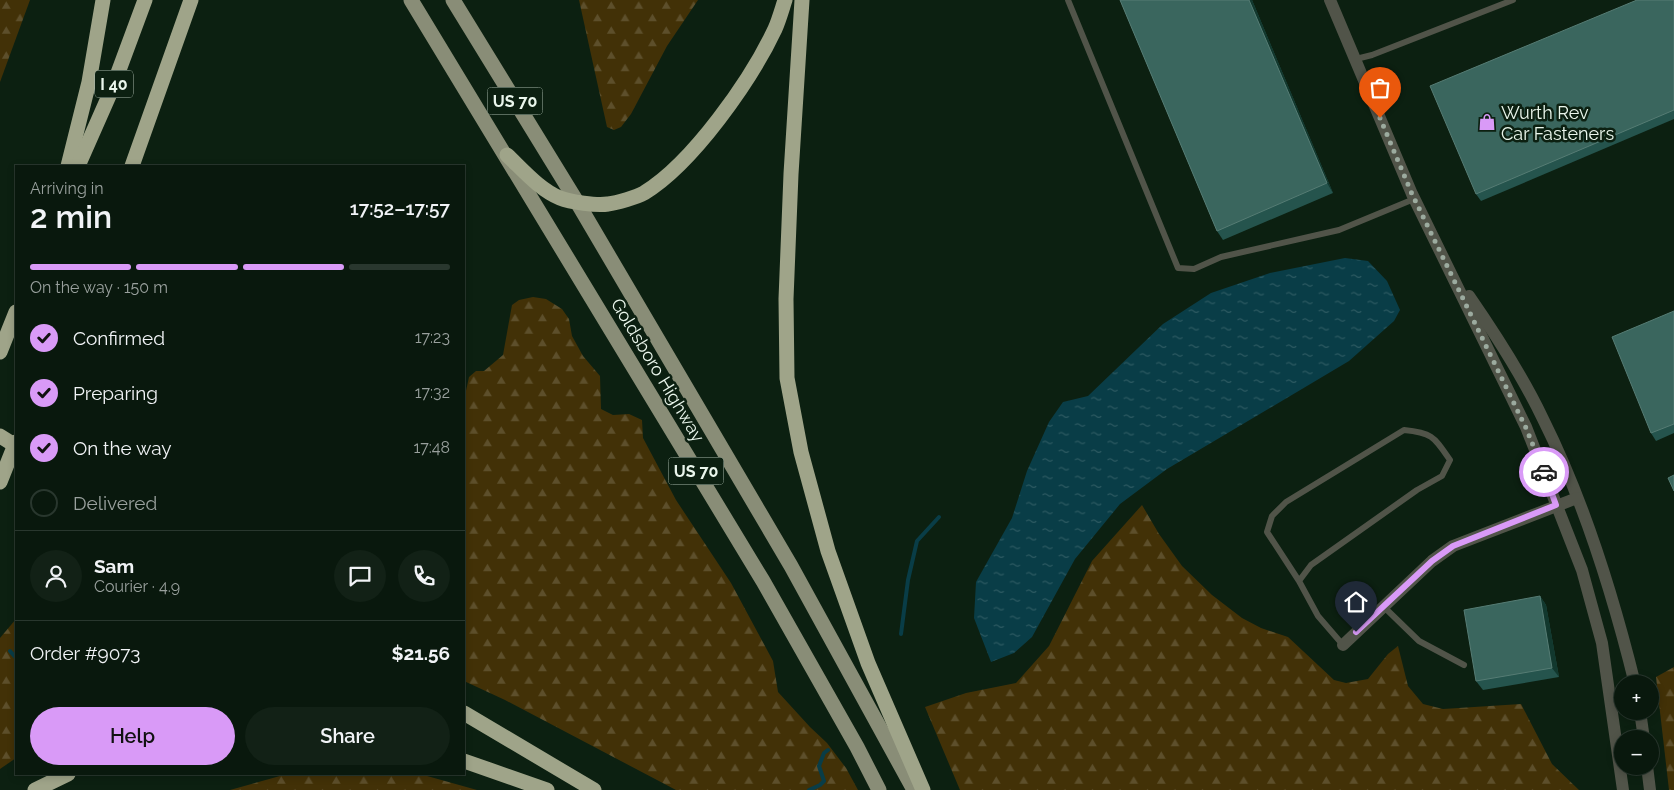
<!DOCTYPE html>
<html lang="en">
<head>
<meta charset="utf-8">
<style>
	:root { --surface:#09180d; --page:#122116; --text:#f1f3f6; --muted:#99a09d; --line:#29372e; --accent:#d99af7 }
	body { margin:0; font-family:Raleway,sans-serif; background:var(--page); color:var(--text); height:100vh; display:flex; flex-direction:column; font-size:19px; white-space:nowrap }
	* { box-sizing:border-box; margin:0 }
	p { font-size:16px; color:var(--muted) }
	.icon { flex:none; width:28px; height:28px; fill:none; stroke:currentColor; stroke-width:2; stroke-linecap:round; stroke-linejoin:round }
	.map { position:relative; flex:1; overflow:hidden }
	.details { position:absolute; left:15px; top:165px; width:450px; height:610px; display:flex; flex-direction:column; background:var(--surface); border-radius:0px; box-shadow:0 2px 8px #0003,0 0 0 1px var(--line) }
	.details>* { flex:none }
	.controls { position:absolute; left:1614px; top:675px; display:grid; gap:10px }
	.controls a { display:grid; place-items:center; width:45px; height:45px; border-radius:50%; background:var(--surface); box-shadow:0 2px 8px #0003,0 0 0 1px var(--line); font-size:25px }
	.pin { position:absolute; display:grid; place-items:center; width:42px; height:42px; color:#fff; margin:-51px -21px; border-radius:50% 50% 50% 0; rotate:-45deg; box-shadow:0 0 5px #0007 }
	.pin .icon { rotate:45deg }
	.courier { position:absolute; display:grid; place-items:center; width:50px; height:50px; margin:-25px; border:4px solid #d99af7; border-radius:50%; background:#fff; color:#222; box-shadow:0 1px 6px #0007 }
	.overview em { font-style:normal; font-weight:600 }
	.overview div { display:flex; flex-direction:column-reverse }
	.overview { display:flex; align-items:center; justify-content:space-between; height:85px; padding:0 15px }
	h1 { font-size:32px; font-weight:600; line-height:38px }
	.bar { display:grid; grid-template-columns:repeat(4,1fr); gap:8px 5px; align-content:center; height:60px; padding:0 15px }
	.bar i { height:6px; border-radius:4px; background:var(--line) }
	.bar .active { background:var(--accent) }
	.bar p { grid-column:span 4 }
	.line { display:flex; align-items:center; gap:12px; padding:0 15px; border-top:1px solid var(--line) }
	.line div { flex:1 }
	.round { display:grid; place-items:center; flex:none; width:52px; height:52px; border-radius:26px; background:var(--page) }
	ol { padding:0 15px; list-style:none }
	li { display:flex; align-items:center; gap:15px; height:55px }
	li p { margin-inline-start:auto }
	li .icon { padding:5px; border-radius:50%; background:var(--accent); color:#111; stroke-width:4 }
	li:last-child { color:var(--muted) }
	li i { width:28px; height:28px; border:2px solid var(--line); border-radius:50% }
	.action { display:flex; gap:10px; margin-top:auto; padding:10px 15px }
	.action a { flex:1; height:58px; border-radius:30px; background:var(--accent); color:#111; font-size:20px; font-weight:600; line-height:58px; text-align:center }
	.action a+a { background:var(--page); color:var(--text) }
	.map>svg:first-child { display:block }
</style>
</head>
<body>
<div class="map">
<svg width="1674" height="790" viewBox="0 0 1674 790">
	<defs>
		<pattern id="forest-firs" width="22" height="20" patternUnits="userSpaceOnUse" patternTransform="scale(1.25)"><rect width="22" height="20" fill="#423107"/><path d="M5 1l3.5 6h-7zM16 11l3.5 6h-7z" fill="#5d4f2b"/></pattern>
		<pattern id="water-ripples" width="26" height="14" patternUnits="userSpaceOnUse" patternTransform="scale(1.25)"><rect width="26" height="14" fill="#093d47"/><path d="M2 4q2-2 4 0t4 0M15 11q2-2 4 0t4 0" fill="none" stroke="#2d5a62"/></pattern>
	</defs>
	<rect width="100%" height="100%" fill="#0c2011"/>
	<!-- forest -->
	<g fill="url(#forest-firs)">
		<path d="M 0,0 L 30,0 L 0,82 Z"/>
		<path d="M 579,0 L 698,0 L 667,46 L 631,114 L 621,127 L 614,130 L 607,127 Z"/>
		<path d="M 533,297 L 546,299 L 562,309 L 569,319 L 572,336 L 583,356 L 600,376 L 601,409 L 613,415 L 629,414 L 642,420 L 643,438 L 676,500 L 731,583 L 773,661 L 778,692 L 810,727 L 827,743 L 846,768 L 858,790 L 676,790 L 505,700 L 464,681 L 464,400 L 469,377 L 476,371 L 484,371 L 503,355 L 512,305 L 519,300 Z"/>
		<path d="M 1142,505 L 1159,534 L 1182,566 L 1212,595 L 1242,618 L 1261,628 L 1288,637 L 1334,680 L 1346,683 L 1368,679 L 1388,654 L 1398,646 L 1408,686 L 1423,704 L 1443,709 L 1521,704 L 1552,764 L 1579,790 L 960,790 L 925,707 L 966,693 L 1016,683 L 1049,646 L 1092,561 Z"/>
		<path d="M 16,619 L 16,758 L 0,769 L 0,638 Z"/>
		<path d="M 1674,667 L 1674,790 L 1669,790 L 1656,677 Z"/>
		<path d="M 287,774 L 420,774 L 477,790 L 230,790 Z"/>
	</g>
	<!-- water -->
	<path fill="url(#water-ripples)" d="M 1345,258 L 1368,261 L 1387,281 L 1400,310 L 1394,321 L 1349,361 L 1167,469 L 1120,504 L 1075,559 L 1032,637 L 1014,653 L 991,662 L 974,618 L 976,582 L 1012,518 L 1027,471 L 1049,422 L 1063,402 L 1088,396 L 1163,324 L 1211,293 L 1270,273 Z"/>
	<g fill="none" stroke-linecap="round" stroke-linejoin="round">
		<!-- stream -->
		<g stroke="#093d47" stroke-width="4">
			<path d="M 901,634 L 908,580 L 917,541 L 939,517"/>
			<path d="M 10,651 L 16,658"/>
			<path d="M 809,790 L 820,785 L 824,781 L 819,766 L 824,753 L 828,750"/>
		</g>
		<!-- lane -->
		<g stroke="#515449" stroke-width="6">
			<path d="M 1068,0 L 1178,268 L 1194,269 L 1221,257 L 1339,230 L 1414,199"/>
			<path d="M 1356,59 L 1372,55 L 1513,0"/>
			<path d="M 1299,581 L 1267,532 L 1272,516 L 1286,502 L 1404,430 C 1433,433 1434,437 1450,460 L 1442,476 L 1417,490 L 1311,565 L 1299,581 L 1318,616 L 1343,645"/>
			<path d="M 1384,607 L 1419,641 L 1464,665"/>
		</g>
		<!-- street -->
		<g stroke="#515449" stroke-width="12">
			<path d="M 1330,0 L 1412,194 L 1526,427 L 1582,570 L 1602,643 L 1623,790"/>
			<path d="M 1469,296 C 1496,335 1522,375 1543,419 C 1584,501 1613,595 1635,684"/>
			<path d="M 1343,645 L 1432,561 L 1453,546 L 1577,498"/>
			<path d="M 1640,711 L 1644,739"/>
			<path d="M 1647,766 L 1650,790"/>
		</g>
		<!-- primary -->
		<g stroke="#898d77" stroke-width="15">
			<path d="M 411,0 L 763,581 L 857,747 L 879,790"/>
			<path d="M 453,0 L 577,202 L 791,566 L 914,790"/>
		</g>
		<!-- highway -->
		<g stroke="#9fa489" stroke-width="15">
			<path d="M 802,0 L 791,174 L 786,299 L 787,378 L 801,452 L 828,551 L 868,663 L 923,790"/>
			<path d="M 507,155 C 523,170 540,190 560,198 C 570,202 597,206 608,204 C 617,203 637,197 644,193 C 693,163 751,80 775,29 C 779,20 782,9 785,0"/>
			<path d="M 68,166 L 89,82 L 103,0"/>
			<path d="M 78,166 L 112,89 L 145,0"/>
			<path d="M 132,166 L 191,0"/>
			<path d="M 0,352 L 16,312"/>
			<path d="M 0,436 L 16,446"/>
			<path d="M 0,482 L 16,442"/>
			<path d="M 464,713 L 594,790"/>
			<path d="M 464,761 L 547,790"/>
			<path d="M 35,790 L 68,774"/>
		</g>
	</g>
	<!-- wall -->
	<g fill="#25544d">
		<path d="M 1120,0 L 1252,0 L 1333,193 L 1223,240 L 1217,231 Z"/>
		<path d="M 1674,0 L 1674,119 L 1481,201 L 1476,194 Z"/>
		<path d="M 1674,311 L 1674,433 L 1656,441 L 1651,433 Z"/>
		<path d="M 1540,596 L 1546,605 L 1559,677 L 1483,690 L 1476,681 Z"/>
	</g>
	<!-- shaded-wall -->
	<g fill="#12382e">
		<path d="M 1249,0 L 1252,0 L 1333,193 L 1327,183 Z"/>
		<path d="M 1540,596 L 1546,605 L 1559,677 L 1552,668 Z"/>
	</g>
	<!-- building -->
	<g fill="#3a665e" stroke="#567c74">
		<path d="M 1120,0 L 1249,0 L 1327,183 L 1217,231 Z"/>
		<path d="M 1637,0 L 1674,0 L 1674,110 L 1476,194 L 1430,86 Z"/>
		<path d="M 1674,311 L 1674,424 L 1651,433 L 1612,337 Z"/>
		<path d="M 1674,475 L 1674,491 L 1668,478 Z"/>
		<path d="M 1540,596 L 1552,668 L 1476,681 L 1464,610 Z"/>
	</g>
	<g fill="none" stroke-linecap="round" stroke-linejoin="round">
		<!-- done -->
		<path stroke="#9cab9f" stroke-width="5" stroke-dasharray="0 9" d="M 1380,118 L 1412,194 L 1526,428 L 1544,472"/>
		<!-- route -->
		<path stroke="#d99af7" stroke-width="6" d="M 1356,632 L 1432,561 L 1453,546 L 1556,505 L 1544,472"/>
	</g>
	<!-- icons -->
	<defs>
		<g id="shop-bare" transform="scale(1.35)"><path d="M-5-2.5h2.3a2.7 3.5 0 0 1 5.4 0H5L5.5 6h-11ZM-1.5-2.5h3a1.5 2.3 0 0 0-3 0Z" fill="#d99af7" stroke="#0c2011" stroke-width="2.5" paint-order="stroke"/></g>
	</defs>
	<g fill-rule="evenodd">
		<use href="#shop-bare" x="1487" y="122"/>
	</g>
	<g text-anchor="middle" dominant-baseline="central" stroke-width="5" stroke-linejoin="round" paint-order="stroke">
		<!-- shield labels -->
		<g fill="#0c2011" stroke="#a7b6aa" stroke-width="1">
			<rect x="95" y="70.5" width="38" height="27" rx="4"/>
			<rect x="487.5" y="87.5" width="55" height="27" rx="4"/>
			<rect x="668.5" y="457.5" width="55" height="27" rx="4"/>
		</g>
		<g font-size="16" font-weight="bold" fill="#eaf6ec">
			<text x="114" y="84">I 40</text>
			<text x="515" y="101">US 70</text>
			<text x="696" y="471">US 70</text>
		</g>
		<!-- poi labels -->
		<g font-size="18" fill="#eaf6ec" stroke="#0c2011" text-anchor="start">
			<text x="1501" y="112">Wurth Rev<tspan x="1501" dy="21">Car Fasteners</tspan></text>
		</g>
		<!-- street labels -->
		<g font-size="18" fill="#eaf6ec" stroke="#0c2011">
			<text transform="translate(658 370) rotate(59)">Goldsboro Highway</text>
		</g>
	</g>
</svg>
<div class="controls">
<a>+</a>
<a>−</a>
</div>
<div class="pin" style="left:1380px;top:118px;background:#ea580c"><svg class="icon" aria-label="bag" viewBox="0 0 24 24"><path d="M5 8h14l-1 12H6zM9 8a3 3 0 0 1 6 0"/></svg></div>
<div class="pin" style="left:1356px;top:632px;background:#1f2937"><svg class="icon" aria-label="home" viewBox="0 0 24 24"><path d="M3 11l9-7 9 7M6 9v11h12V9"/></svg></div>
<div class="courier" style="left:1544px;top:472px"><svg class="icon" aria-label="car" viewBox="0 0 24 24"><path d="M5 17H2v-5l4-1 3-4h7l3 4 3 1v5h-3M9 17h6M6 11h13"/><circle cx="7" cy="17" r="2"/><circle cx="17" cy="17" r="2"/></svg></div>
<section class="details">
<div class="overview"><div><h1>2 min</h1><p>Arriving in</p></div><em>17:52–17:57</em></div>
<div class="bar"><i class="active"></i><i class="active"></i><i class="active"></i><i></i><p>On the way · 150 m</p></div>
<ol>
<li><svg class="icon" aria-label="check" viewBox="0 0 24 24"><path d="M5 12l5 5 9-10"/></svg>Confirmed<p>17:23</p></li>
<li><svg class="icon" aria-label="check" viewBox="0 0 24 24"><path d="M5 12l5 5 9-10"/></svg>Preparing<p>17:32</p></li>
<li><svg class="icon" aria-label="check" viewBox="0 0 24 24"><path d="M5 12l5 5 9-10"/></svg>On the way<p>17:48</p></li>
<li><i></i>Delivered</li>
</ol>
<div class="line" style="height:90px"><a class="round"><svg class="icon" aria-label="person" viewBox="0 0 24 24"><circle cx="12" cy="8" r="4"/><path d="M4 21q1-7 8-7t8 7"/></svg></a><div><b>Sam</b><p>Courier · 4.9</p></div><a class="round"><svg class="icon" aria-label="chat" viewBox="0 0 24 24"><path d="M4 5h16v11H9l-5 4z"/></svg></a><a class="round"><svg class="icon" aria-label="phone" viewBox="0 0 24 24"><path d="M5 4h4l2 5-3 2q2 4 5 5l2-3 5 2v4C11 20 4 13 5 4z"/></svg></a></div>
<div class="line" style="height:65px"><div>Order #9073</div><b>$21.56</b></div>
<div class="action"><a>Help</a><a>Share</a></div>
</section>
</div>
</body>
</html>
